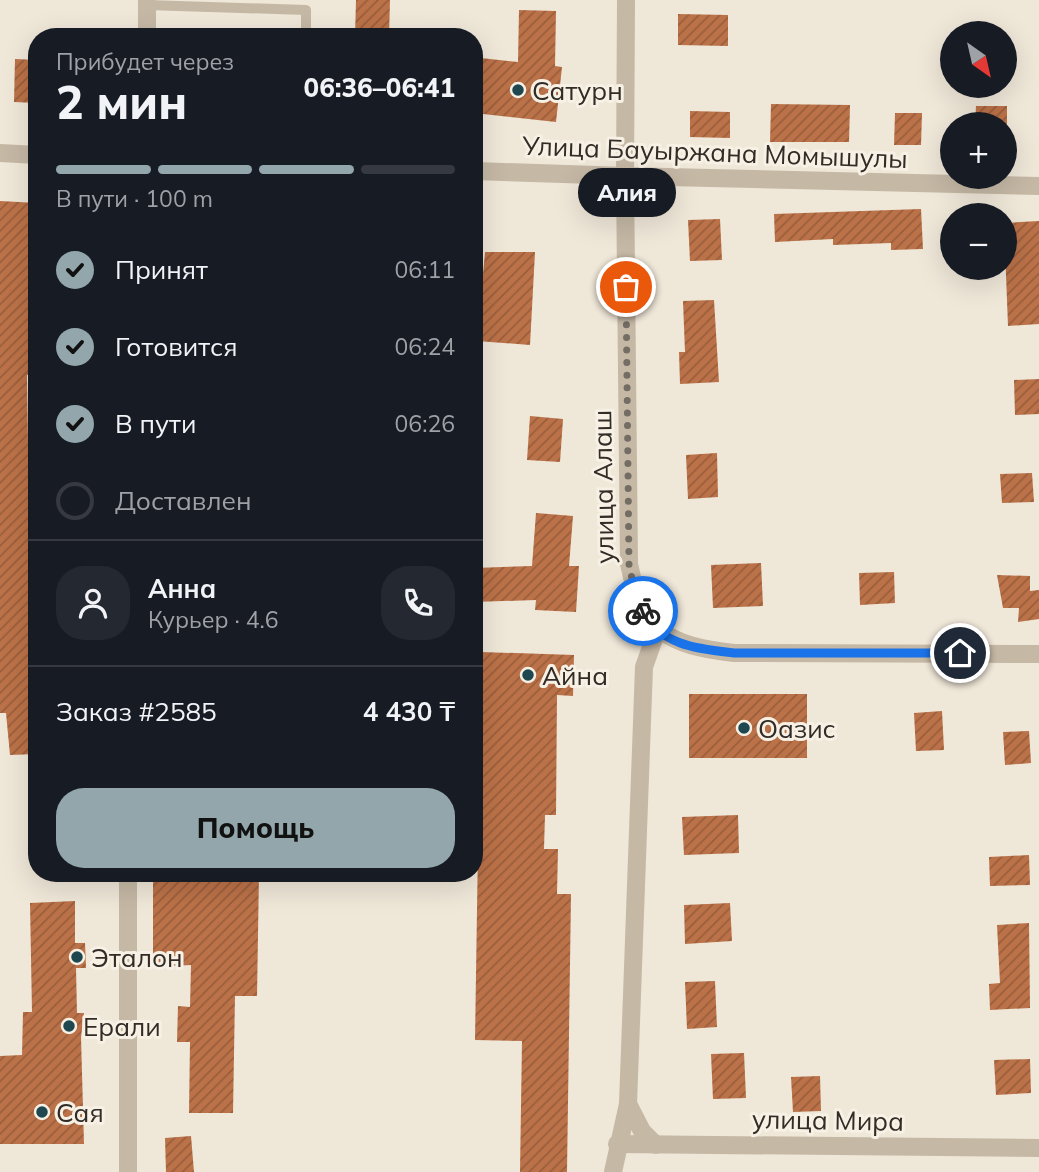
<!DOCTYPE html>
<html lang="ru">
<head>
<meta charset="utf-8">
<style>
	:root { --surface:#171b24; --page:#242831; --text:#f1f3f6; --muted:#9ea1a6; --line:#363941; --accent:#92a6ab }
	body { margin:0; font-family:Mulish,sans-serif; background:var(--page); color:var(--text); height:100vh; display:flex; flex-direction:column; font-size:26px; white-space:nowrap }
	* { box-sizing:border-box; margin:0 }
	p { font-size:23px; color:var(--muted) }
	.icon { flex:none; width:38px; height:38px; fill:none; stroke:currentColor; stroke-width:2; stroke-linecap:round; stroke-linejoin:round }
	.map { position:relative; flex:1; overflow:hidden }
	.drawer { position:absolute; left:28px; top:28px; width:455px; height:854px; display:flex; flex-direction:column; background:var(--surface); border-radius:28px; box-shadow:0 7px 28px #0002 }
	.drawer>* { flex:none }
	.needle { width:46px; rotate:146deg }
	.tools { position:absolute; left:940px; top:21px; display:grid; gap:14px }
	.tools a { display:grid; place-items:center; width:77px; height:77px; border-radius:50%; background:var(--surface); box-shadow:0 7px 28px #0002; font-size:35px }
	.pin { position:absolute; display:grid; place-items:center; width:60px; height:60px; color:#fff; margin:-30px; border:4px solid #fff; border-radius:50%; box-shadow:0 2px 7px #0007 }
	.courier { position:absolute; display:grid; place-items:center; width:70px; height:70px; margin:-35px; border:5px solid #1a73e8; border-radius:50%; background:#fff; color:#222; box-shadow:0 2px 9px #0007 }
	.bubble { position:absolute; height:49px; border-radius:24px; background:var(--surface); box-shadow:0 7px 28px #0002; font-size:23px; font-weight:800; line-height:49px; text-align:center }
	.summary em { font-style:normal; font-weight:800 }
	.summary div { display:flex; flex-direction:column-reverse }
	.summary { display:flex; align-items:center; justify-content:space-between; height:119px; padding:0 28px }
	h1 { font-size:46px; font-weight:800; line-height:52px }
	.bar { display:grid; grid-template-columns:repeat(4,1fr); gap:10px 7px; align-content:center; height:84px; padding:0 28px }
	.bar i { height:9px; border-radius:5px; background:var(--line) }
	.bar .selected { background:var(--accent) }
	.bar p { grid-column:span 4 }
	.line { display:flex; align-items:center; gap:18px; padding:0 28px; border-top:2px solid var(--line) }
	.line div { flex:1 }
	.round { display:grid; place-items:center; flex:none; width:74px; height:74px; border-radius:28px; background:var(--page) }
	ol { padding:0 28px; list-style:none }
	li { display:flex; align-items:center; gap:21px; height:77px }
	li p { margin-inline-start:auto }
	li .icon { padding:7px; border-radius:50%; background:var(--accent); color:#111; stroke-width:4 }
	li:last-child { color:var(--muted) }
	li i { width:38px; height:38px; border:4px solid var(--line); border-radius:50% }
	.primary-button { display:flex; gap:14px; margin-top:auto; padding:14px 28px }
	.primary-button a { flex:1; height:80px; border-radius:28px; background:var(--accent); color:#111; font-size:28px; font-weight:800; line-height:80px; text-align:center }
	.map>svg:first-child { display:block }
</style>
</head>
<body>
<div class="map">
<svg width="1039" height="1172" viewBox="0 0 1039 1172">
	<defs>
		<pattern id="building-hatch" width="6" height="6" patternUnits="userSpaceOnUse" patternTransform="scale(1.75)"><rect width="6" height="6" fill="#bc7248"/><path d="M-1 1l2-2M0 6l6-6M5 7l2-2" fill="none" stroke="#995e3c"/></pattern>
	</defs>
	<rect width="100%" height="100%" fill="#efe7d8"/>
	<!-- building -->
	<g fill="url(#building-hatch)">
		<path d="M 356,0 L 390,0 L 389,37 L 355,37 Z"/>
		<path d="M 519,10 L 556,11 L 555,66 L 562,67 L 556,122 L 474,113 L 481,58 L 518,62 Z"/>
		<path d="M 678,14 L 728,15 L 728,46 L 678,45 Z"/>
		<path d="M 15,59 L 37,60 L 37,103 L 14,102 Z"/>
		<path d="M 771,104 L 850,105 L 849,142 L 770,142 Z"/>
		<path d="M 976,106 L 1007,106 L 1007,124 L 975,124 Z"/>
		<path d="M 690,111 L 730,112 L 730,138 L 690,137 Z"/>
		<path d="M 895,113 L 922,113 L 921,145 L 894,145 Z"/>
		<path d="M 0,201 L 37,203 L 37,375 L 27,375 L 29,509 L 37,509 L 37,754 L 10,755 L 6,713 L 0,713 Z"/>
		<path d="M 921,209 L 923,249 L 891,250 L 891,243 L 833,245 L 833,239 L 775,242 L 774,214 Z"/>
		<path d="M 720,219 L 722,260 L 690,261 L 688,220 Z"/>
		<path d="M 1039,221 L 1039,324 L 1008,326 L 1004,223 Z"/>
		<path d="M 485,252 L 535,252 L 530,345 L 477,341 Z"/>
		<path d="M 714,300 L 719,382 L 680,384 L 679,352 L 685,352 L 683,301 Z"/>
		<path d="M 1039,379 L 1039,414 L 1015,415 L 1014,380 Z"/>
		<path d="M 530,416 L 563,419 L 560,462 L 527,460 Z"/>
		<path d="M 717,453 L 718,497 L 688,499 L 686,455 Z"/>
		<path d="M 1032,473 L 1034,502 L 1002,503 L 1000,474 Z"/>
		<path d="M 536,513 L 573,516 L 569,566 L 579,566 L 576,612 L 535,610 L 536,600 L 474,602 L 474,568 L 532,566 Z"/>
		<path d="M 761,563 L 763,606 L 713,608 L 711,565 Z"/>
		<path d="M 894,572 L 895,603 L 860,605 L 859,573 Z"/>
		<path d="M 997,575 L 1030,576 L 1030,591 L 1039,590 L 1039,619 L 1018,622 L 1019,608 L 1003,608 Z"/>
		<path d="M 481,652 L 574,655 L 573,696 L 557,695 L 556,815 L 545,815 L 544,849 L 558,849 L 557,894 L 571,894 L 567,1172 L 520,1172 L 522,1041 L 475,1040 Z"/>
		<rect x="689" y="694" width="118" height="64"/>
		<path d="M 942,711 L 944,750 L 916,751 L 914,713 Z"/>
		<path d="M 1029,731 L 1031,763 L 1005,765 L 1003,732 Z"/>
		<path d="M 738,815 L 739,853 L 684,855 L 682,817 Z"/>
		<path d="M 1029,855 L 1030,885 L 990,886 L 989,857 Z"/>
		<path d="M 153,873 L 259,873 L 257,996 L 235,996 L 233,1113 L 189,1113 L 190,1042 L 177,1042 L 178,1006 L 190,1007 L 191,965 L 153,967 Z"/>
		<path d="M 75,901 L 75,943 L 85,943 L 86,968 L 76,968 L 77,1013 L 84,1013 L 81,1037 L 84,1144 L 0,1144 L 0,1056 L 22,1055 L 23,1012 L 32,1012 L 30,903 Z"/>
		<path d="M 730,903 L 732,941 L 685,944 L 684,905 Z"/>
		<path d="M 1029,923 L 1030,1008 L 990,1010 L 989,984 L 1000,983 L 997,925 Z"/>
		<path d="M 715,981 L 717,1027 L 687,1029 L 685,982 Z"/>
		<path d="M 744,1053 L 746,1098 L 713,1099 L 711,1054 Z"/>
		<path d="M 1030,1059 L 1031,1093 L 996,1095 L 994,1060 Z"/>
		<path d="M 820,1076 L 821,1111 L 793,1112 L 791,1077 Z"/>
		<path d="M 191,1136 L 194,1172 L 166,1172 L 165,1138 Z"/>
	</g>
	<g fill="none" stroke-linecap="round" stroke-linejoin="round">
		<!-- service -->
		<path stroke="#c5b8a5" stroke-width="10" d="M 147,5 L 306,10 L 306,37"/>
		<!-- minor -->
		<g stroke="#c5b8a5" stroke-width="18">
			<path d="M 626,0 L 625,176 L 1039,186"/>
			<path d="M 147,37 L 147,0"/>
			<path d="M 628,1104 L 642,1131 L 656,1145"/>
			<path d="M 617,1144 L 1039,1148"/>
			<path d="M 128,1172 L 128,873"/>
			<path d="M 613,1172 L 628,1104 L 644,667 L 657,630"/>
		</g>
		<!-- tertiary -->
		<g stroke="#c5b8a5" stroke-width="18">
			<path d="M 0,153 L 37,155"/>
			<path d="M 474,171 L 625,176 L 629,564 C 643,632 667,645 734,653 L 1039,654"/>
		</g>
	</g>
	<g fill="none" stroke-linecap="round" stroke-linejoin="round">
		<!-- done -->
		<path stroke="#746d64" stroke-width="7" stroke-dasharray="0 12.6" d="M 626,287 L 629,564 L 634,589 L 643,611"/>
		<!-- route -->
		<path stroke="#1a73e8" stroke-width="9" d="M 643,611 C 661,646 699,649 734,653 L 960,653"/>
	</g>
	<!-- markers -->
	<g fill="#1f4750" stroke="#f7f0e4" stroke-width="2.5">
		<circle cx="518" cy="90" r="7"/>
		<circle cx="528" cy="675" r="7"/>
		<circle cx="744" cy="728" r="7"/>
		<circle cx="77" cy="957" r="7"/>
		<circle cx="69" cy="1026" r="7"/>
		<circle cx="42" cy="1112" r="7"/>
	</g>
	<g text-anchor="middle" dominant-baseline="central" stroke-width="6" stroke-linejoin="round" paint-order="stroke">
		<!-- poi labels -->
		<g font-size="26" fill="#322b26" stroke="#f7f0e4" text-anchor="start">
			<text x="532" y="90">Сатурн</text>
			<text x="542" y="675">Айна</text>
			<text x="758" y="728">Оазис</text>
			<text x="91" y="957">Эталон</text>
			<text x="83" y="1026">Ерали</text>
			<text x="56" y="1112">Сая</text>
		</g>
		<!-- street labels -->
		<g font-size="26" fill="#322b26" stroke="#f7f0e4">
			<text transform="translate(715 152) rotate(2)">Улица Бауыржана Момышулы</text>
			<text transform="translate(603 487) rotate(-91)">улица Алаш</text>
			<text transform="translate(828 1120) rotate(1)">улица Мира</text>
		</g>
	</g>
</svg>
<div class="tools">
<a><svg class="needle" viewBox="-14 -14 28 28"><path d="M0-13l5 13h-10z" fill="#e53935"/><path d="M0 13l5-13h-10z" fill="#9ea1a6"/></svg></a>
<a>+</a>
<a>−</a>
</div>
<div class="pin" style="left:626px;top:287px;background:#ea580c"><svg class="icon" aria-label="bag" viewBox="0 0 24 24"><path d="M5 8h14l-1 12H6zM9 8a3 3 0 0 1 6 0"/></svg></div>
<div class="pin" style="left:960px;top:653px;background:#1f2937"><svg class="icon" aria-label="home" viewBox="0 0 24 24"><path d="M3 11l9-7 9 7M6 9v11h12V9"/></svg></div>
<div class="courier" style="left:643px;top:611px"><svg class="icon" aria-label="bike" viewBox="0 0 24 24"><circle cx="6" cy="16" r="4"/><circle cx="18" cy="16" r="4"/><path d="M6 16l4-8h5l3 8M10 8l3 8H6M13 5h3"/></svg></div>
<div class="bubble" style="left:578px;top:168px;width:98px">Алия</div>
<section class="drawer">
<div class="summary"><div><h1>2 мин</h1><p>Прибудет через</p></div><em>06:36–06:41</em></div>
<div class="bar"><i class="selected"></i><i class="selected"></i><i class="selected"></i><i></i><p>В пути · 100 m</p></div>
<ol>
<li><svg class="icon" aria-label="check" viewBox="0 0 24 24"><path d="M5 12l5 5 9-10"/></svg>Принят<p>06:11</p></li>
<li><svg class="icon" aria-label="check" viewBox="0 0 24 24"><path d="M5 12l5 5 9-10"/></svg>Готовится<p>06:24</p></li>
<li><svg class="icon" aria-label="check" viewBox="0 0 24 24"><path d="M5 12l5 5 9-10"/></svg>В пути<p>06:26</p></li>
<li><i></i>Доставлен</li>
</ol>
<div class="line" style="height:126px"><a class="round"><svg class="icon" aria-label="person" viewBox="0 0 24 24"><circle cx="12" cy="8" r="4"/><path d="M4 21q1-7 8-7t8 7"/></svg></a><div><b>Анна</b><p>Курьер · 4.6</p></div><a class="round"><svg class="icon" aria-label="phone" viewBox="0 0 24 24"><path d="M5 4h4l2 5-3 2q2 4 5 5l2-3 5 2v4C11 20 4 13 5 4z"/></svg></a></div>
<div class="line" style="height:91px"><div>Заказ #2585</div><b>4 430 ₸</b></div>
<div class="primary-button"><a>Помощь</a></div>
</section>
</div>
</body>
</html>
